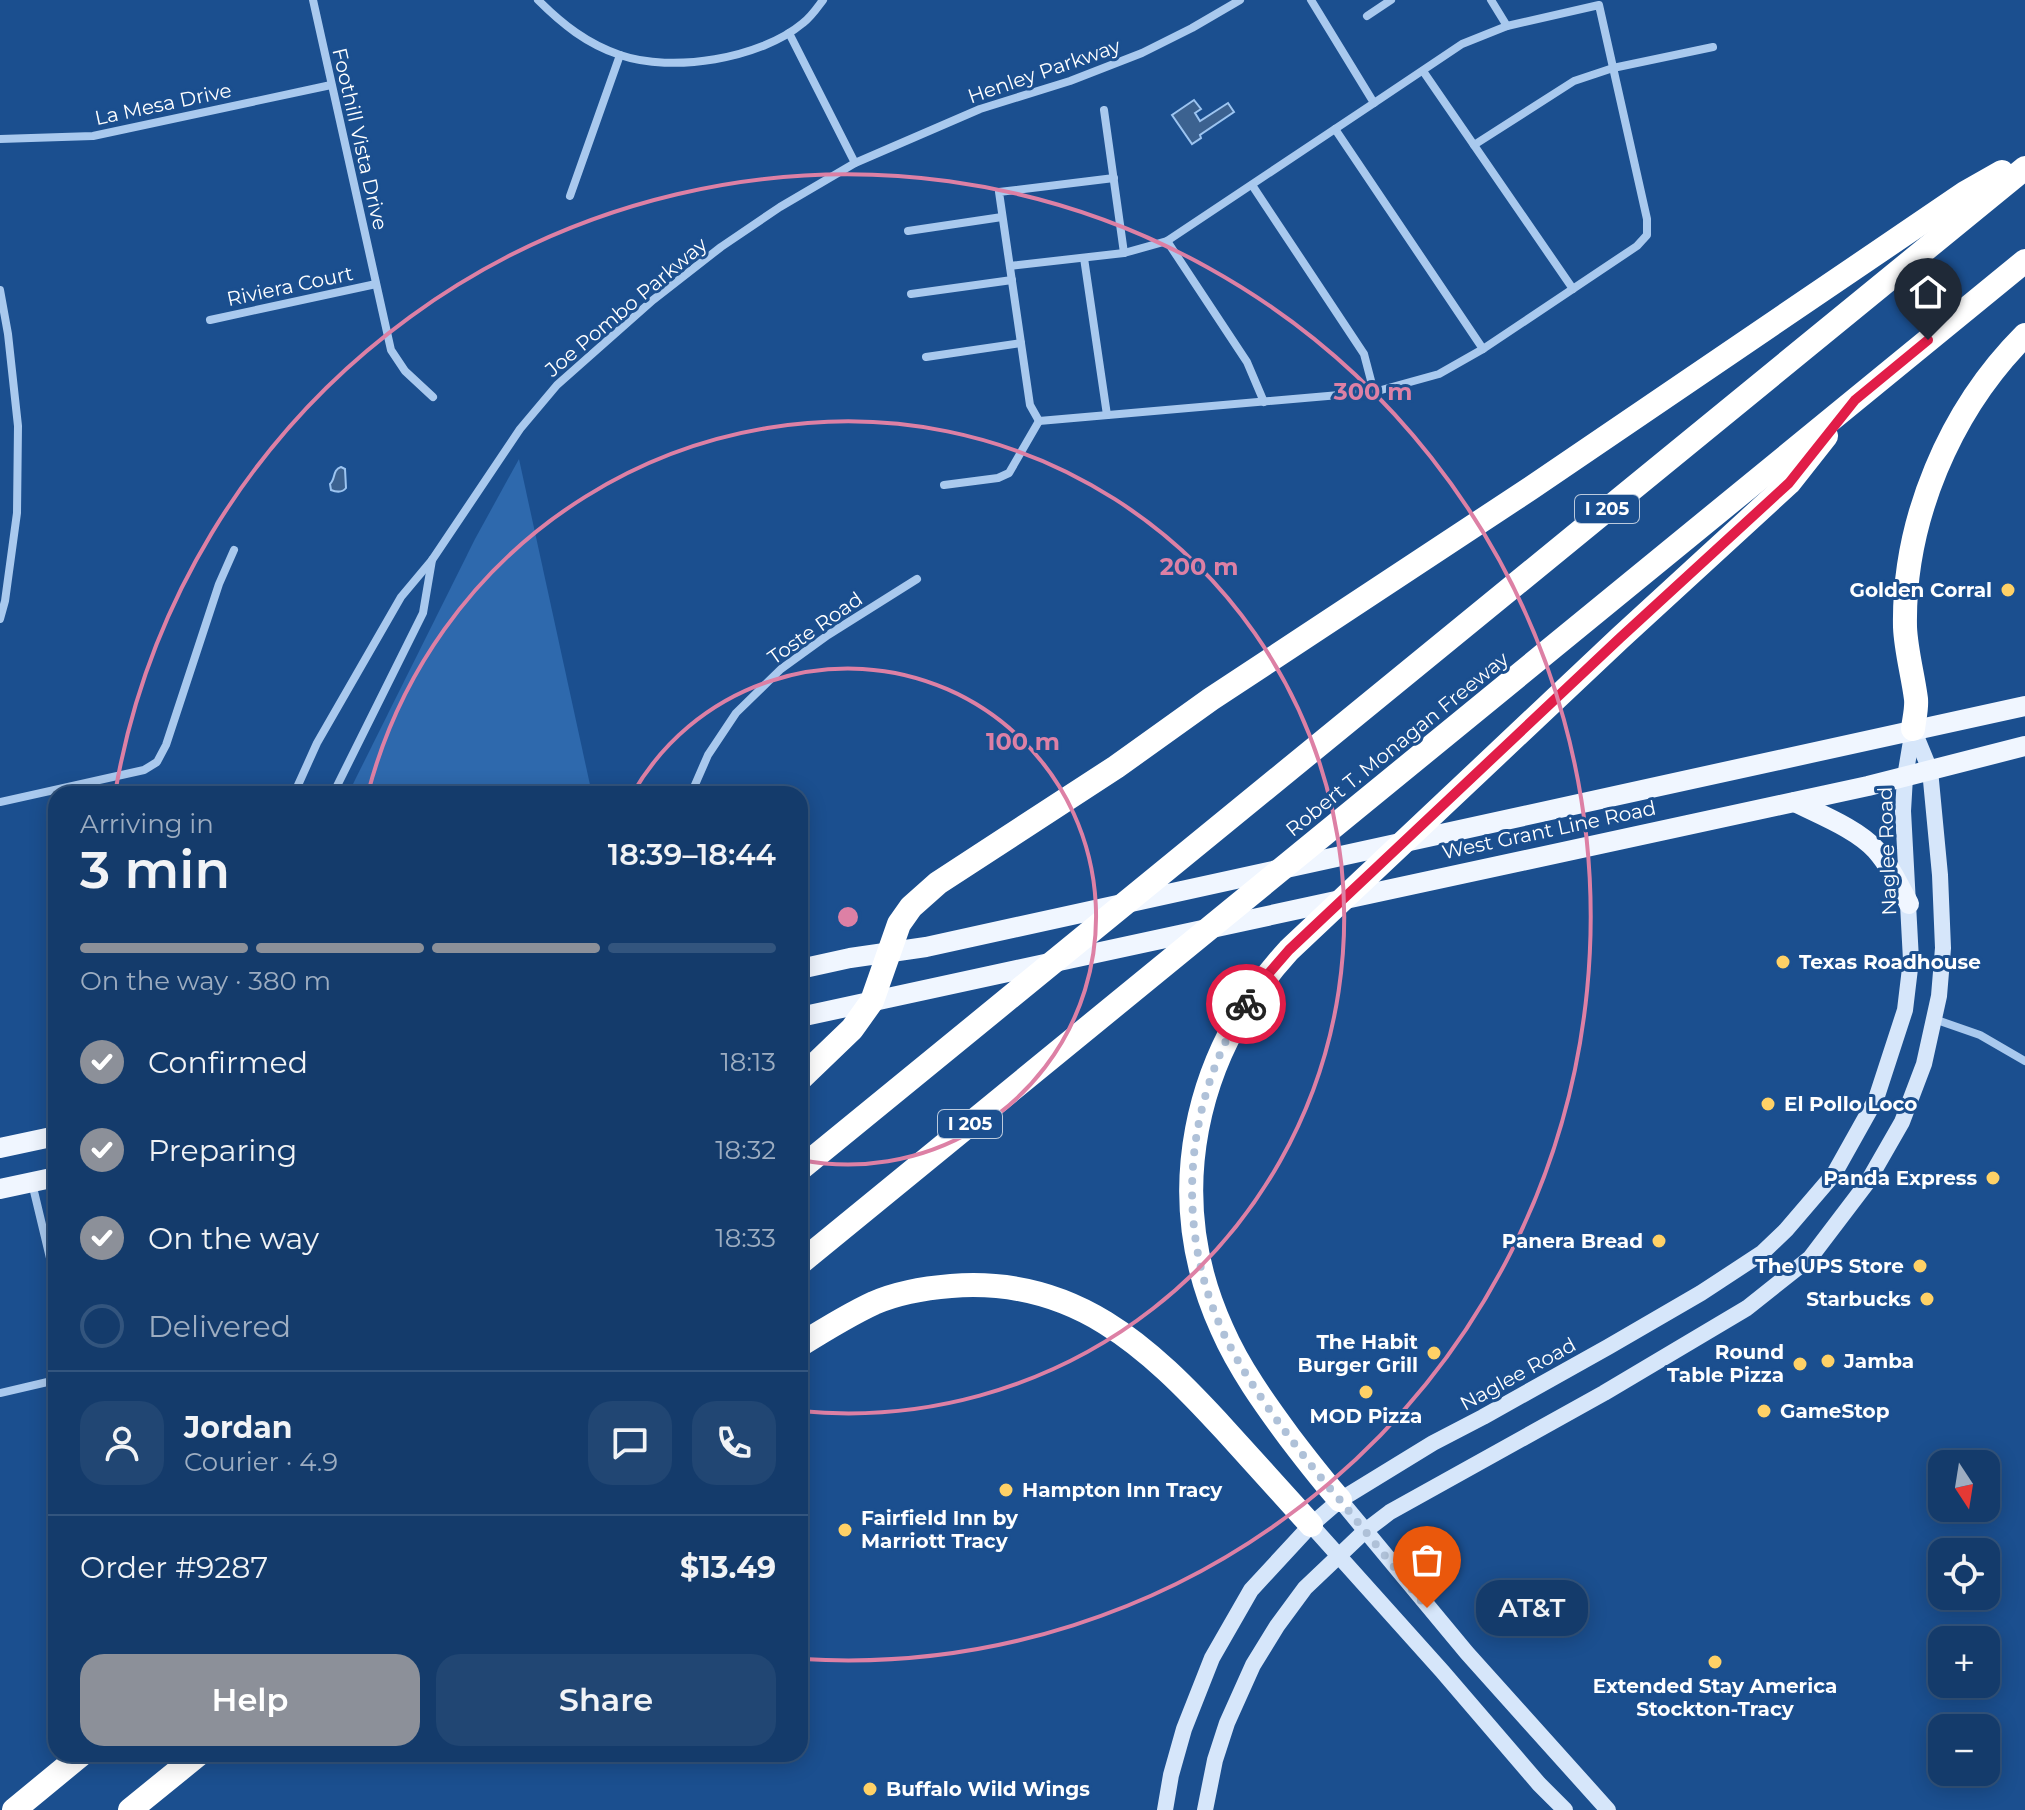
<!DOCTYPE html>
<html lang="en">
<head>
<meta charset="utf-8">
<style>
	:root { --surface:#143b6b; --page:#214673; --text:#f1f3f6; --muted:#9dadc1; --line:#33557e; --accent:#8c9099 }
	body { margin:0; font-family:Montserrat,sans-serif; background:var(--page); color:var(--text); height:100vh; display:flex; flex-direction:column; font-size:30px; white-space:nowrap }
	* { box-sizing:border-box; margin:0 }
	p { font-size:26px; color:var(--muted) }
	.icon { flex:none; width:44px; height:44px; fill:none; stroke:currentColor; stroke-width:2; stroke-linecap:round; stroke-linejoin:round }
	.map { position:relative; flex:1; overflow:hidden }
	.details { position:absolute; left:48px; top:786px; width:760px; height:976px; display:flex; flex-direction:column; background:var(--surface); border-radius:24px; box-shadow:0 4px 20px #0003,0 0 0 2px var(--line) }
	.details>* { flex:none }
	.needle { width:52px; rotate:168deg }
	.controls { position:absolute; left:1928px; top:1450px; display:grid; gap:16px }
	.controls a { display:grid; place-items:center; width:72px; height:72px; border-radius:16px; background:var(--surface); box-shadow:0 4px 20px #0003,0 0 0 2px var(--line); font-size:40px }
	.pin { position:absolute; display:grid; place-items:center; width:68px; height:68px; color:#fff; margin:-82px -34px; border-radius:50% 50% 50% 0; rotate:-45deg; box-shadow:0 0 8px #0007 }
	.pin .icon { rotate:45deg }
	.courier { position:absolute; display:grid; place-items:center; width:80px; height:80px; margin:-40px; border:6px solid #e11d48; border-radius:50%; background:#fff; color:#222; box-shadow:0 2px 10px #0007 }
	.bubble { position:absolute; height:56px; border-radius:24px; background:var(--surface); box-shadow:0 4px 20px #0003,0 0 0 2px var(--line); font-size:26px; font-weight:600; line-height:56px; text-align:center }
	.overview em { font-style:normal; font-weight:600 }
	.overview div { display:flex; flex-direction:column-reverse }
	.overview { display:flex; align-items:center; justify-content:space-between; height:136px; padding:0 32px }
	h1 { font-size:52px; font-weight:600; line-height:60px }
	.bar { display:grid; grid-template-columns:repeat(4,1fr); gap:12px 8px; align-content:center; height:96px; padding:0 32px }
	.bar i { height:10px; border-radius:6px; background:var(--line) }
	.bar .current { background:var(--accent) }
	.bar p { grid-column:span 4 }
	.line { display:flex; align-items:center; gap:20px; padding:0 32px; border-top:2px solid var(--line) }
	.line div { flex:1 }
	.round { display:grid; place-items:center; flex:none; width:84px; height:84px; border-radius:24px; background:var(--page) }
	ol { padding:0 32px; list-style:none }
	li { display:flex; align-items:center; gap:24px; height:88px }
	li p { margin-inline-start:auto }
	li .icon { padding:8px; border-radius:50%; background:var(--accent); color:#fff; stroke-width:4 }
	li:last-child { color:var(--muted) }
	li i { width:44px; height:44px; border:4px solid var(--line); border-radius:50% }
	.cta { display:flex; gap:16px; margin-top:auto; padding:16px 32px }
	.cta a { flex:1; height:92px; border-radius:24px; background:var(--accent); color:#fff; font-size:32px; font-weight:600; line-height:92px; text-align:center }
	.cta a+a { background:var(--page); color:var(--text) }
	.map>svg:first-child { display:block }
</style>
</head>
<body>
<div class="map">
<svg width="2025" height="1810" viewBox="0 0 2025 1810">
	<rect width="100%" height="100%" fill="#1b4f8f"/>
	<!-- green -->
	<path fill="#2e69ad" d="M 519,459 L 592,794 L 348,794 L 475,539 Z"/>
	<!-- water -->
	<g fill="#3c6290" stroke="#9cc4f0" stroke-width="2">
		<path d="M 1194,100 L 1201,109 L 1195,113 L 1200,121 L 1228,103 L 1234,112 L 1200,135 L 1201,138 L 1192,144 L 1172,115 Z"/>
		<path d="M 341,467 L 345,469 L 346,488 C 342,493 336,492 331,490 L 330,484 C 336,479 332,470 341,467 Z"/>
	</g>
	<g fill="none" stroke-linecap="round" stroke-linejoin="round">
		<!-- minor -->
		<g stroke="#a9c9ee" stroke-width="8">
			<path d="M 313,0 L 391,350 L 405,371 L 433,397"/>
			<path d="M 538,0 C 562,24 587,44 620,55 C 672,73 760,59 803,23 C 811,17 817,8 823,0"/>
			<path d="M 1491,0 L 1507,26"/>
			<path d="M 1367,16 L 1391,0"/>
			<path d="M 789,33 L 855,163"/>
			<path d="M 1423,71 L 1573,289"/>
			<path d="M 1335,129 L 1483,349"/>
			<path d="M 0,139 L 93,136 L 331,85"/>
			<path d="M 1474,145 L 1574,81 L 1613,68 L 1713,47"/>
			<path d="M 1252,185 L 1364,354 L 1374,392"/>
			<path d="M 570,196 L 620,55"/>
			<path d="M 908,231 L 1002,217"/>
			<path d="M 1167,241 L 1247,362 L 1264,402"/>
			<path d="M 1124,253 L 1167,241 L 1374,103 L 1311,0"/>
			<path d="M 1084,258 L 1107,415"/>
			<path d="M 1010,266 L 1124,253 L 1104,110"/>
			<path d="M 0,290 L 8,334 L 18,426 L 17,513 L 5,601 L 0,619"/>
			<path d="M 911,294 L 1012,280"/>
			<path d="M 210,320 L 376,284"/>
			<path d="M 926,357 L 1021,343"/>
			<path d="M 1039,421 L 1374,392 L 1439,374 L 1483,349 L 1637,246 L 1647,235 L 1647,219 L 1599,5 L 1507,26 L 1462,44 L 1374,103"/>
			<path d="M 1039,421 L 1030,405 L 999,192 L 1114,178"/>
			<path d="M 944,485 L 998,478 L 1009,473 L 1039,421"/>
			<path d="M 294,794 L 317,743 L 401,597 L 432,560 L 520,429 L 557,385 L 653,300 L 721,247 L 780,207 L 855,163 L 980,109 L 1070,81 L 1142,53 L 1192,28 L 1240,0"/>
			<path d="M 333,794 L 423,613 L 432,560"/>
			<path d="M 691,794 L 708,755 L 736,713 L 781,669 L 828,635 L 917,579"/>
			<path d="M 0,802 L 144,770 L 157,762 L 166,745 L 219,584 L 234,550"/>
			<path d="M 1934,1019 L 1980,1035 L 2025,1061"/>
			<path d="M 32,1183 L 56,1283"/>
			<path d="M 0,1393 L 56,1380"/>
		</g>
		<!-- secondary -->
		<g stroke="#d6e6fa" stroke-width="16">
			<path d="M 1340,1500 L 1467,1653 L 1608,1810"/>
			<path d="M 1311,1525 L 1442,1671 L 1539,1784 L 1565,1810"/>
			<path d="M 1165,1810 L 1171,1775 L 1184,1729 L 1212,1658 L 1251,1590 L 1311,1525 L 1340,1500 L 1433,1443 L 1483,1417 L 1608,1347 L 1701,1293 L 1762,1253 L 1786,1230 L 1834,1174 L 1876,1099 L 1905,1010 L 1911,960 L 1903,811 L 1905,777 L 1913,729"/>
			<path d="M 1205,1810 L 1215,1760 L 1227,1723 L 1253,1665 L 1277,1626 L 1305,1588 L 1365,1531 L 1390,1512 L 1604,1393 L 1747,1308 L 1810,1258 L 1867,1183 L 1902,1122 L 1924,1064 L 1939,996 L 1943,948 L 1940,875 L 1930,770 L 1914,731"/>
		</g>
		<!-- primary -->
		<g stroke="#f0f6ff" stroke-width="20">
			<path d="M 1795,802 C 1821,815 1857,829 1876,850 C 1890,866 1899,885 1909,904"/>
			<path d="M 800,969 L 850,958 L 926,947 L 2025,706"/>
			<path d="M 800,1017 L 1868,786 L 2025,746"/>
			<path d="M 0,1148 L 56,1136"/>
			<path d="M 0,1189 L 56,1177"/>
		</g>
		<!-- motorway -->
		<g stroke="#fff" stroke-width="24">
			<path d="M 1913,729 C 1914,719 1917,709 1916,699 C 1913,675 1906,651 1905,627 C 1903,520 1950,410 2025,335"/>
			<path d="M 800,1079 L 852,1029 L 872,1001 L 899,924 L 911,907 L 938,883 L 1116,767 L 1211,699 L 1531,488 L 1965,193 L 2002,172"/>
			<path d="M 800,1169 L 2025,168"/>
			<path d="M 800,1263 L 2025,261"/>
			<path d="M 800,1345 C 824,1330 848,1315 874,1303 C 897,1293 926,1288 951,1286 C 1074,1276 1148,1346 1225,1430 C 1254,1462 1282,1493 1311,1525"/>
			<path d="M 1340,1500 C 1322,1480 1306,1459 1290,1438 C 1265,1404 1239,1368 1222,1329 C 1162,1197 1193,1055 1289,950 L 1620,638 L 1789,483 L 1826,436"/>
			<path d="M 14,1810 L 82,1754"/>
			<path d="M 130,1810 L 199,1754"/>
		</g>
	</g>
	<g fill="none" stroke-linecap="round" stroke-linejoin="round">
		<!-- done -->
		<path stroke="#afc1d8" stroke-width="8" stroke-dasharray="0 14.4" d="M 1246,1004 C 1185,1102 1174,1224 1222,1330 C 1240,1369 1265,1404 1290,1438 C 1306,1459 1322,1480 1340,1500 L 1427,1608"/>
		<!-- route -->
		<path stroke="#e11d48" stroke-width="10" d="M 1246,1004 L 1257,987 L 1289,950 L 1620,638 L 1789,483 L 1855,400 L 1928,340"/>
	</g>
	<!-- distance rings -->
	<g fill="none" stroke="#dd80a5" stroke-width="4">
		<path d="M633 793A248 248 0 1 1 801 1160"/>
		<path d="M368 793A496 496 0 1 1 800 1411"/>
		<path d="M116 788A743 743 0 1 1 803 1659"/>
	</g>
	<!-- markers -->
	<g fill="#ffd166" stroke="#1b4f8f" stroke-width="3">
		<circle cx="2008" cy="590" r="8"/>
		<circle cx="1783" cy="962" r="8"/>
		<circle cx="1768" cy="1104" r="8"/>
		<circle cx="1993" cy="1178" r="8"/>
		<circle cx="1659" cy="1241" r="8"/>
		<circle cx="1920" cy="1266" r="8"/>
		<circle cx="1927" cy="1299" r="8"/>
		<circle cx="1434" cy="1353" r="8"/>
		<circle cx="1828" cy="1361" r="8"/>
		<circle cx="1800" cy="1364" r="8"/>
		<circle cx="1366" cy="1392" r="8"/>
		<circle cx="1764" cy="1411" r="8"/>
		<circle cx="1006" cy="1490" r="8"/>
		<circle cx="845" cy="1530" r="8"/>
		<circle cx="1715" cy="1662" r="8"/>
		<circle cx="870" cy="1789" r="8"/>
	</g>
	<g text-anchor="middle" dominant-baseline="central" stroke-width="6" stroke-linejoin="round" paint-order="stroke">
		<!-- shield labels -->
		<g fill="#1b4f8f" stroke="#bbcadd" stroke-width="2">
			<rect x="1575" y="495" width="64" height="28" rx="6"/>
			<rect x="938" y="1110" width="64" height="28" rx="6"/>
		</g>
		<g font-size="18" font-weight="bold" fill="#fff">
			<text x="1607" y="509">I 205</text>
			<text x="970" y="1124">I 205</text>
		</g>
		<!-- street labels -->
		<g font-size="20" fill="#fff" stroke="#1b4f8f">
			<text transform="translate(1044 71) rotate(-19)">Henley Parkway</text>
			<text transform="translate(163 104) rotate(-12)">La Mesa Drive</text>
			<text transform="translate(360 139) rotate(77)">Foothill Vista Drive</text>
			<text transform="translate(290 286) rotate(-12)">Riviera Court</text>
			<text transform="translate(626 307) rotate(-40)">Joe Pombo Parkway</text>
			<text transform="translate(815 628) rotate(-35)">Toste Road</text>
			<text transform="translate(1397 744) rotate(-39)">Robert T. Monagan Freeway</text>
			<text transform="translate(1549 830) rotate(-12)">West Grant Line Road</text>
			<text transform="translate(1887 851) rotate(-92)">Naglee Road</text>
			<text transform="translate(1518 1374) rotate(-29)">Naglee Road</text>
		</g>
		<!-- poi labels -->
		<g font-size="20" font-weight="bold" fill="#fff" stroke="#1b4f8f" text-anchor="end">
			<text x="1992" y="590">Golden Corral</text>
			<text x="1799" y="962" text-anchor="start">Texas Roadhouse</text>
			<text x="1784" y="1104" text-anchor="start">El Pollo Loco</text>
			<text x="1977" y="1178">Panda Express</text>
			<text x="1643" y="1241">Panera Bread</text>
			<text x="1904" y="1266">The UPS Store</text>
			<text x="1911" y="1299">Starbucks</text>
			<text x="1418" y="1342">The Habit<tspan x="1418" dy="23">Burger Grill</tspan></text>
			<text x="1784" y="1352">Round<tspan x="1784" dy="23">Table Pizza</tspan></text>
			<text x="1844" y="1361" text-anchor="start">Jamba</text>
			<text x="1780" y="1411" text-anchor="start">GameStop</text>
			<text x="1366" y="1416" text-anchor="middle">MOD Pizza</text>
			<text x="1022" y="1490" text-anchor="start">Hampton Inn Tracy</text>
			<text x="861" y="1518" text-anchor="start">Fairfield Inn by<tspan x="861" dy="23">Marriott Tracy</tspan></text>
			<text x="1715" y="1686" text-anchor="middle">Extended Stay America<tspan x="1715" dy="23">Stockton-Tracy</tspan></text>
			<text x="886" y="1789" text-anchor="start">Buffalo Wild Wings</text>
		</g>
	</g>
	<circle cx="848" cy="917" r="12" fill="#dd80a5" stroke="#1b4f8f" stroke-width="4"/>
	<g font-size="24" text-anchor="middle" font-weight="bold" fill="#dd80a5" stroke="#1b4f8f" stroke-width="6" stroke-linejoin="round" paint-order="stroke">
		<text x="1373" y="400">300 m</text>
		<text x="1199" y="575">200 m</text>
		<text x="1023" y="750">100 m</text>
	</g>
</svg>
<div class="controls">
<a><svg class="needle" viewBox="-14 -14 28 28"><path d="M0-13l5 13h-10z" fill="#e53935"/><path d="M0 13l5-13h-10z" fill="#9dadc1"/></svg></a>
<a><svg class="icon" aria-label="locate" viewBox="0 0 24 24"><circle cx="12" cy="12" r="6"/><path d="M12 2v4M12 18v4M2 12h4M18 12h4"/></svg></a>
<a>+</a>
<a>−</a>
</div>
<div class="pin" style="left:1427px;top:1608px;background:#ea580c"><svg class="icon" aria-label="bag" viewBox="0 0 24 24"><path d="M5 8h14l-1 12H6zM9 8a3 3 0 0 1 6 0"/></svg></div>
<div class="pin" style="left:1928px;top:340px;background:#1f2937"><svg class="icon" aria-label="home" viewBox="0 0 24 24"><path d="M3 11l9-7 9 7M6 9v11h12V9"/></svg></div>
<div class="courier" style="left:1246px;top:1004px"><svg class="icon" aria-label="bike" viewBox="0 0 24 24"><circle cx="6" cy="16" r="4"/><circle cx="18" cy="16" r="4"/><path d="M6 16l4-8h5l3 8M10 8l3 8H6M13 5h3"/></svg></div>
<div class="bubble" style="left:1476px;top:1580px;width:112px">AT&amp;T</div>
<section class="details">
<div class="overview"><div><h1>3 min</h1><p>Arriving in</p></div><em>18:39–18:44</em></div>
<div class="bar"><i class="current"></i><i class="current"></i><i class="current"></i><i></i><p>On the way · 380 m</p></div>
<ol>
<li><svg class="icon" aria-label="check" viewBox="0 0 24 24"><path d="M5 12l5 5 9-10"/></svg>Confirmed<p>18:13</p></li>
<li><svg class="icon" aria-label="check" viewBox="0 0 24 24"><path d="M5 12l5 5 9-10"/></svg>Preparing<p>18:32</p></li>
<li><svg class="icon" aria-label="check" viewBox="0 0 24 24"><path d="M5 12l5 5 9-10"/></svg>On the way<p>18:33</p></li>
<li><i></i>Delivered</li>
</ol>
<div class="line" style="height:144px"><a class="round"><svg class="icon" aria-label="person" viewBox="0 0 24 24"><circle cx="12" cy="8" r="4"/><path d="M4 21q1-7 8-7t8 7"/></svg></a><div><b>Jordan</b><p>Courier · 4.9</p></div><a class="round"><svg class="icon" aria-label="chat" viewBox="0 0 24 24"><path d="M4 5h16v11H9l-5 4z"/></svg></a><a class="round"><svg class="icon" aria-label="phone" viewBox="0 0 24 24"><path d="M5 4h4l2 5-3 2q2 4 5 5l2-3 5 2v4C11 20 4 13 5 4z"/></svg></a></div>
<div class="line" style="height:104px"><div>Order #9287</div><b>$13.49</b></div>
<div class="cta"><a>Help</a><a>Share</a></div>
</section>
</div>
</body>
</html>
